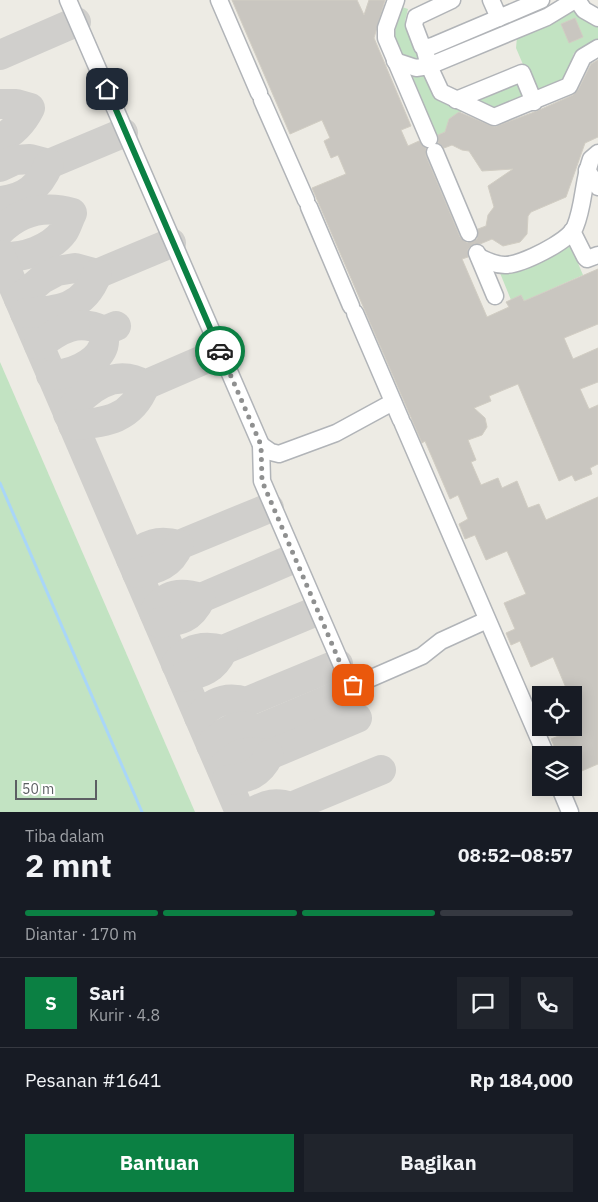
<!DOCTYPE html>
<html lang="id">
<head>
<meta charset="utf-8">
<style>
	:root { --surface:#171b24; --page:#20242c; --text:#f1f3f6; --muted:#9ea1a6; --line:#363941; --accent:#0b8043 }
	body { margin:0; font-family:"IBM Plex Sans",sans-serif; background:var(--page); color:var(--text); height:100vh; display:flex; flex-direction:column; font-size:19px; white-space:nowrap }
	* { box-sizing:border-box; margin:0 }
	p { font-size:16px; color:var(--muted) }
	.icon { flex:none; width:28px; height:28px; fill:none; stroke:currentColor; stroke-width:2; stroke-linecap:round; stroke-linejoin:round }
	.map { position:relative; height:812px; overflow:hidden }
	.drawer { display:flex; flex-direction:column; background:var(--surface); flex:1 }
	.drawer>* { flex:none }
	.fabs { position:absolute; left:532px; top:686px; display:grid; gap:10px }
	.fabs a { display:grid; place-items:center; width:50px; height:50px; border-radius:0px; background:var(--surface); box-shadow:0 2px 12px #0003; font-size:25px }
	.scale { position:absolute; left:15px; bottom:12px; width:82px; box-sizing:border-box; padding-left:5px; border:2px solid #5c5f63; border-top:0; font-size:14px; line-height:18px; white-space:nowrap; color:#5c5f63; -webkit-text-stroke:4px #fff; paint-order:stroke }
	.pin { position:absolute; display:grid; place-items:center; width:42px; height:42px; color:#fff; margin:-21px; border-radius:10px; box-shadow:0 2px 8px #0006 }
	.courier { position:absolute; display:grid; place-items:center; width:50px; height:50px; margin:-25px; border:4px solid #0b8043; border-radius:50%; background:#fff; color:#222; box-shadow:0 1px 6px #0007 }
	.summary em { font-style:normal; font-weight:800 }
	.summary div { display:flex; flex-direction:column-reverse }
	.summary { display:flex; align-items:center; justify-content:space-between; height:85px; padding:0 25px }
	h1 { font-size:32px; font-weight:800; line-height:38px }
	.bar { display:grid; grid-template-columns:repeat(4,1fr); gap:8px 5px; align-content:center; height:60px; padding:0 25px }
	.bar i { height:6px; border-radius:4px; background:var(--line) }
	.bar .selected { background:var(--accent) }
	.bar p { grid-column:span 4 }
	.line { display:flex; align-items:center; gap:12px; padding:0 25px; border-top:1px solid var(--line) }
	.line div { flex:1 }
	.round { display:grid; place-items:center; flex:none; width:52px; height:52px; border-radius:0px; background:var(--page) }
	.button { display:flex; gap:10px; margin-top:auto; padding:10px 25px }
	.button a { flex:1; height:58px; border-radius:0px; background:var(--accent); color:#fff; font-size:20px; font-weight:800; line-height:58px; text-align:center }
	.button a+a { background:var(--page); color:var(--text) }
	.map>svg:first-child { display:block }
</style>
</head>
<body>
<div class="map">
<svg width="598" height="812" viewBox="0 0 598 812">
	<rect width="100%" height="100%" fill="#edebe4"/>
	<!-- green -->
	<g fill="#c2e3c2">
		<path d="M 402,7 L 408,9 L 405,21 L 421,62 L 404,56 C 390,40 395,25 402,7 Z"/>
		<path d="M 578,9 L 598,24 L 598,44 L 574,53 L 565,79 L 536,95 L 516,48 L 517,37 Z"/>
		<path d="M 412,75 L 425,75 L 462,111 L 449,119 L 446,132 L 436,136 Z"/>
		<path d="M 522,79 L 530,99 L 499,110 L 472,99 Z"/>
		<path d="M 569,242 L 583,275 L 524,301 L 521,295 L 511,300 L 500,273 Z"/>
		<path d="M 0,362 L 195,812 L 0,812 Z"/>
	</g>
	<g fill="none" stroke-linecap="round" stroke-linejoin="round">
		<!-- stream -->
		<path stroke="#a9d6f8" stroke-width="3" d="M 0,483 L 142,812"/>
		<!-- taxiway -->
		<g stroke="#d0cfcc" stroke-width="30">
			<path d="M 0,55 L 76,22"/>
			<path d="M 0,104 L 16,104 L 30,108 C 23,122 14,132 0,139"/>
			<path d="M 0,167 L 15,160 L 30,159 L 49,164 L 123,133"/>
			<path d="M 0,201 C 26,198 39,187 49,164"/>
			<path d="M 0,231 C 20,211 45,205 72,213 C 69,219 67,226 64,231 C 50,250 23,258 1,257"/>
			<path d="M 0,255 L 240,812"/>
			<path d="M 19,299 L 42,279 L 57,271 L 75,268 L 97,274 L 171,243"/>
			<path d="M 25,313 C 58,311 84,309 97,274"/>
			<path d="M 39,345 C 60,329 78,318 104,331 L 116,326"/>
			<path d="M 51,375 C 69,375 96,365 103,347 C 105,343 104,335 104,331"/>
			<path d="M 68,414 C 86,389 115,367 145,385 L 219,353"/>
			<path d="M 73,425 C 106,423 132,419 145,385"/>
			<path d="M 131,559 C 146,543 159,540 179,545 L 269,508"/>
			<path d="M 137,573 C 157,569 171,565 179,545"/>
			<path d="M 154,612 C 166,593 181,592 201,598 L 290,560"/>
			<path d="M 159,623 C 180,621 191,619 201,598"/>
			<path d="M 176,664 C 189,647 204,645 223,650 L 312,613"/>
			<path d="M 182,677 C 202,674 214,669 223,650"/>
			<path d="M 199,717 C 212,702 227,696 246,702 L 338,664"/>
			<path d="M 211,745 C 224,731 238,721 257,730 L 347,692"/>
			<path d="M 222,769 C 237,752 247,749 269,755 L 357,718"/>
			<path d="M 227,780 C 247,779 260,774 269,755"/>
			<path d="M 253,812 C 267,804 276,802 291,807 L 381,770"/>
		</g>
	</g>
	<!-- building -->
	<g fill="#c9c6c0" stroke="#d1cdc3">
		<path d="M 232,0 L 357,0 L 364,15 L 369,0 L 385,0 L 374,38 L 411,126 L 401,130 L 408,146 L 419,141 L 426,148 L 426,156 L 460,237 L 467,243 L 477,239 L 478,229 L 486,226 L 488,215 L 494,207 L 488,186 L 513,169 L 482,171 L 469,151 L 462,150 L 452,145 L 444,148 L 438,143 L 438,135 L 445,132 L 449,119 L 459,112 L 494,127 L 537,111 L 573,95 L 578,90 L 591,64 L 598,60 L 598,137 L 585,143 L 566,197 L 531,212 L 528,216 L 527,234 L 520,242 L 503,246 L 492,239 L 480,244 L 474,244 L 468,249 L 468,257 L 462,259 L 487,317 L 509,307 L 506,302 L 521,295 L 524,301 L 598,269 L 598,324 L 564,338 L 573,359 L 598,348 L 598,382 L 580,389 L 589,409 L 598,405 L 598,464 L 590,468 L 592,474 L 575,481 L 572,475 L 559,481 L 518,384 L 489,396 L 491,401 L 474,408 L 485,418 L 487,427 L 482,435 L 468,440 L 476,460 L 471,462 L 481,485 L 498,478 L 502,488 L 517,481 L 528,508 L 539,504 L 546,520 L 598,497 L 598,764 L 577,773 L 574,766 L 574,755 L 569,755 L 566,747 L 556,751 L 551,739 L 561,735 L 557,728 L 574,728 L 574,695 L 569,695 L 553,657 L 531,667 L 520,641 L 511,645 L 506,633 L 515,629 L 504,603 L 526,594 L 507,551 L 486,560 L 475,535 L 465,539 L 459,524 L 468,519 L 458,495 L 450,499 L 425,441 L 422,443 L 312,188 L 346,174 L 338,155 L 331,158 L 324,141 L 330,138 L 322,120 L 290,134 Z"/>
		<path d="M 575,18 L 583,37 L 569,43 L 561,24 Z"/>
	</g>
	<g fill="none" stroke-linecap="round" stroke-linejoin="round">
		<!-- minor casing -->
		<g stroke="#b1b4b8" stroke-width="19">
			<g id="minor">
				<path d="M 68,0 L 261,445 L 262,481 L 349,682 L 353,685 L 360,683 L 422,656 L 441,641 L 487,620"/>
				<path d="M 219,0 L 259,93"/>
				<path d="M 396,0 L 386,28 L 386,38 L 429,139"/>
				<path d="M 452,0 L 416,17 L 414,25 L 422,46 L 430,47 L 541,0"/>
				<path d="M 491,0 L 499,18"/>
				<path d="M 577,0 L 584,10 L 598,18"/>
				<path d="M 424,47 L 429,66 L 441,92 L 494,117 L 569,86 L 583,57 L 598,48"/>
				<path d="M 395,61 L 416,68 L 429,66 L 547,17 L 575,0"/>
				<path d="M 262,100 L 306,200"/>
				<path d="M 456,100 L 522,73 L 534,102"/>
				<path d="M 435,152 L 469,233"/>
				<path d="M 587,170 L 598,187"/>
				<path d="M 309,207 L 351,306"/>
				<path d="M 572,231 L 585,257 L 587,259 L 598,255"/>
				<path d="M 477,253 L 495,296"/>
				<path d="M 479,257 C 487,261 495,265 505,265 C 521,265 568,242 575,227 C 584,206 583,181 591,159 L 598,153"/>
				<path d="M 355,313 L 401,420"/>
				<path d="M 403,424 L 546,755"/>
				<path d="M 261,445 L 271,452 L 279,454 L 336,433 L 393,402"/>
				<path d="M 560,788 L 570,812"/>
			</g>
		</g>
		<!-- minor -->
		<use href="#minor" stroke="#fff" stroke-width="16"/>
	</g>
	<g fill="none" stroke-linecap="round" stroke-linejoin="round">
		<!-- done -->
		<path stroke="#8f9090" stroke-width="5" stroke-dasharray="0 9" d="M 220,351 L 261,445 L 262,481 L 347,679 L 353,685"/>
		<!-- route -->
		<path stroke="#0b8043" stroke-width="6" d="M 107,89 L 220,351"/>
	</g>
</svg>
<div class="fabs">
<a><svg class="icon" aria-label="locate" viewBox="0 0 24 24"><circle cx="12" cy="12" r="6"/><path d="M12 2v4M12 18v4M2 12h4M18 12h4"/></svg></a>
<a><svg class="icon" aria-label="layers" viewBox="0 0 24 24"><path d="M12 4l9 5-9 5-9-5zM3 14l9 5 9-5"/></svg></a>
</div>
<div class="scale">50 m</div>
<div class="pin" style="left:353px;top:685px;background:#ea580c"><svg class="icon" aria-label="bag" viewBox="0 0 24 24"><path d="M5 8h14l-1 12H6zM9 8a3 3 0 0 1 6 0"/></svg></div>
<div class="pin" style="left:107px;top:89px;background:#1f2937"><svg class="icon" aria-label="home" viewBox="0 0 24 24"><path d="M3 11l9-7 9 7M6 9v11h12V9"/></svg></div>
<div class="courier" style="left:220px;top:351px"><svg class="icon" aria-label="car" viewBox="0 0 24 24"><path d="M5 17H2v-5l4-1 3-4h7l3 4 3 1v5h-3M9 17h6M6 11h13"/><circle cx="7" cy="17" r="2"/><circle cx="17" cy="17" r="2"/></svg></div>
</div>
<section class="drawer">
<div class="summary"><div><h1>2 mnt</h1><p>Tiba dalam</p></div><em>08:52–08:57</em></div>
<div class="bar"><i class="selected"></i><i class="selected"></i><i class="selected"></i><i></i><p>Diantar · 170 m</p></div>
<div class="line" style="height:90px"><b class="round" style="background:var(--accent);color:#fff">S</b><div><b>Sari</b><p>Kurir · 4.8</p></div><a class="round"><svg class="icon" aria-label="chat" viewBox="0 0 24 24"><path d="M4 5h16v11H9l-5 4z"/></svg></a><a class="round"><svg class="icon" aria-label="phone" viewBox="0 0 24 24"><path d="M5 4h4l2 5-3 2q2 4 5 5l2-3 5 2v4C11 20 4 13 5 4z"/></svg></a></div>
<div class="line" style="height:65px"><div>Pesanan #1641</div><b>Rp 184,000</b></div>
<div class="button"><a>Bantuan</a><a>Bagikan</a></div>
</section>
</body>
</html>
